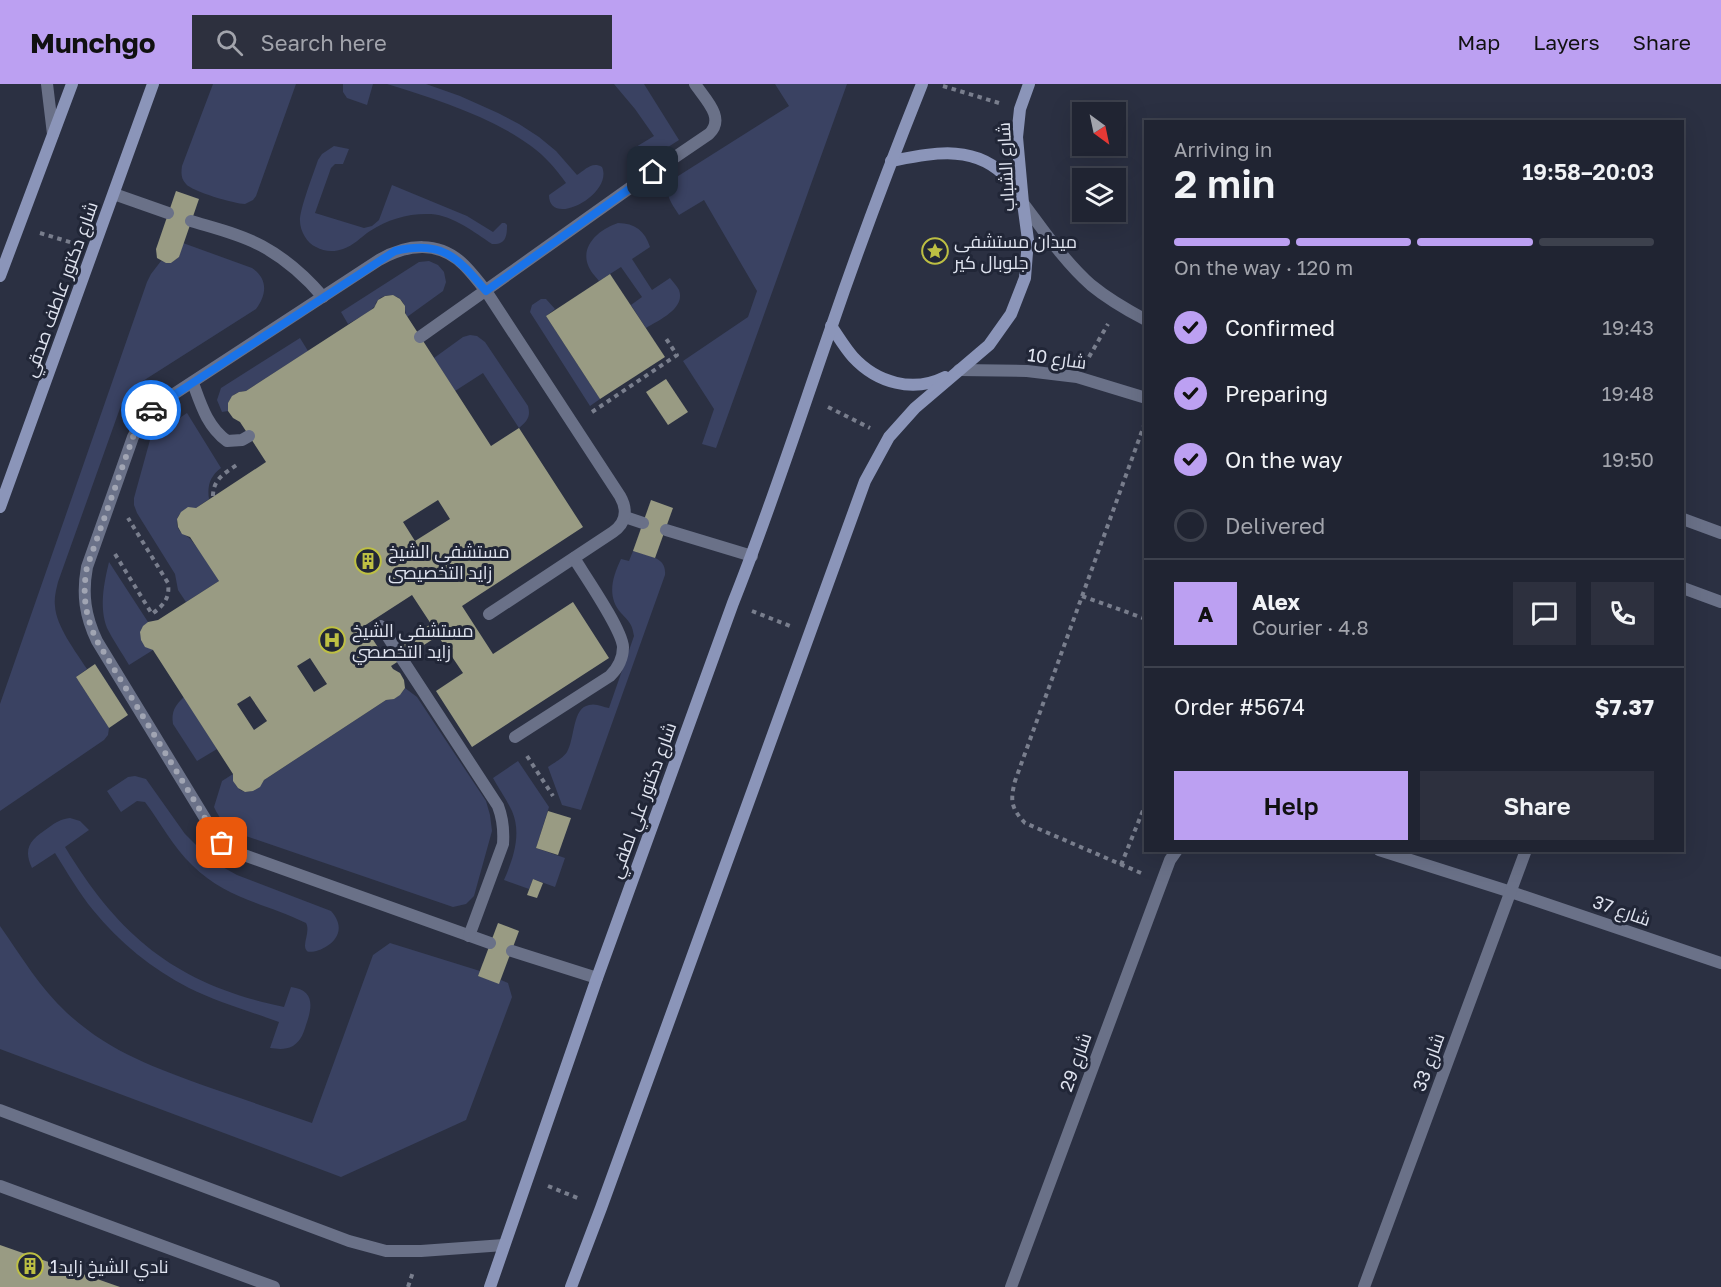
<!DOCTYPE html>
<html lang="en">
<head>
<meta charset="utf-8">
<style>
	:root { --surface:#202432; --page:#2d303e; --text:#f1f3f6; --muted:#a2a4ac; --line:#3d414d; --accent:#bca0f2 }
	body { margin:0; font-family:"Golos Text",Cairo,sans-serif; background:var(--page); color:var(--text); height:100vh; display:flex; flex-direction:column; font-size:22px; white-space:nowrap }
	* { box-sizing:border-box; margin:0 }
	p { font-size:20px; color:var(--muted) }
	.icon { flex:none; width:33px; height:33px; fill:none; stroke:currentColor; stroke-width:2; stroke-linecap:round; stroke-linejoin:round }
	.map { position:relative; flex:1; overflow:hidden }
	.side { position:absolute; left:1144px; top:36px; width:540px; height:732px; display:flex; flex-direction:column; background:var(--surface); border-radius:0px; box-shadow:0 6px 24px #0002,0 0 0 2px var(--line) }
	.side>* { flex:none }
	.needle { width:39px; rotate:147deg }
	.fabs { position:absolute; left:1072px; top:18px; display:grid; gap:12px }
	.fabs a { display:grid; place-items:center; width:54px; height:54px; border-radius:0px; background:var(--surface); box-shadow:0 6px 24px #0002,0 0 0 2px var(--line); font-size:30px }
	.pin { position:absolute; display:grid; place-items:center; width:51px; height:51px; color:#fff; margin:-26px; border-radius:12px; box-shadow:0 3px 9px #0006 }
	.courier { position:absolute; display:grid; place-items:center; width:60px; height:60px; margin:-30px; border:4px solid #1a73e8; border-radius:50%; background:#fff; color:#222; box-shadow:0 2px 8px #0007 }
	.summary em { font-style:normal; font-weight:600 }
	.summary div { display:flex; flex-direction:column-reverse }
	.summary { display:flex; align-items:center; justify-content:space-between; height:102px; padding:0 30px }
	h1 { font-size:39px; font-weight:600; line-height:45px }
	.bar { display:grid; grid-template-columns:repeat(4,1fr); gap:9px 6px; align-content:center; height:72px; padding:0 30px }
	.bar i { height:8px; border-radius:4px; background:var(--line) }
	.bar .current { background:var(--accent) }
	.bar p { grid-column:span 4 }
	.line { display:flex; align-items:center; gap:15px; padding:0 30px; border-top:2px solid var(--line) }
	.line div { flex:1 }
	.round { display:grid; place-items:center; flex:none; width:63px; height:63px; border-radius:0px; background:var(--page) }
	ol { padding:0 30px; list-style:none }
	li { display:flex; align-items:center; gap:18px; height:66px }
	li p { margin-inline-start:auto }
	li .icon { padding:6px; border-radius:50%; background:var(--accent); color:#111; stroke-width:4 }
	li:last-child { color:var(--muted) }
	li i { width:33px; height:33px; border:3px solid var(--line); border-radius:50% }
	.primary-button { display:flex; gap:12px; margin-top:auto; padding:12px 30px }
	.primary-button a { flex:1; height:69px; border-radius:0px; background:var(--accent); color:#111; font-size:24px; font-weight:600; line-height:69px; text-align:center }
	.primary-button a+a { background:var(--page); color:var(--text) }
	header { display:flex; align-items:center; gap:36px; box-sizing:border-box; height:84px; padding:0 30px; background:var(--accent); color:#111 }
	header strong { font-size:28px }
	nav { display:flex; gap:33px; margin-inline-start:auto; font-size:21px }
	.search { width:420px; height:54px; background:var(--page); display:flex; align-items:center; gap:15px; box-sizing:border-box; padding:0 21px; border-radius:0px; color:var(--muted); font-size:22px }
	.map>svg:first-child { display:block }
</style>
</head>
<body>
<header>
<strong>Munchgo</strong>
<div class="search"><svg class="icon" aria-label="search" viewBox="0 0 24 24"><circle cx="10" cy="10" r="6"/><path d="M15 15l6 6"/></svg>Search here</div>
<nav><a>Map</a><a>Layers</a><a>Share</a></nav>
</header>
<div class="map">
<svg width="1721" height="1203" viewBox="0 0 1721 1203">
	<rect width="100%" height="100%" fill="#2b3042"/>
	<!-- green -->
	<g fill="#3a4262">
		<path d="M 213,0 L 296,0 L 256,112 L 253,116 L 245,120 C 235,120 191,107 186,100 C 181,95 181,89 182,82 Z"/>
		<path d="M 343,0 L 373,0 L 367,21 L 347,14 L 343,8 Z"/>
		<path d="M 387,0 L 426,0 L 460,12 L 498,29 L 519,40 L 539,53 L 556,67 L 577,91 C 585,86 592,77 602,83 C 614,110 549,145 549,111 L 566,99 C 556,85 545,72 531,62 C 492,33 433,14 387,0 Z"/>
		<path d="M 614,0 L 644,0 L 679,56 L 640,81 L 631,66 L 654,52 L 635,25 Z"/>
		<path d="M 775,0 L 847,0 L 716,364 L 702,360 L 714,325 L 683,277 L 748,233 L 757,207 L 704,116 L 679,131 C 670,117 662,108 675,94 L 789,22 Z"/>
		<path d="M 334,62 L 349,65 L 343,80 L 335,80 L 331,84 L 315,129 L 364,144 L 372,142 L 379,136 L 392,101 L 467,132 L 493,148 L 502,139 L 505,139 L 507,141 C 507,152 506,161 492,160 C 474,148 454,132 431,130 C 409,129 388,135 370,147 C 361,153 353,162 343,165 C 335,168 324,168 316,163 C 307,159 300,147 300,137 C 299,127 314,88 318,76 L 322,70 Z"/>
		<path d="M 618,139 C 635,139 645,147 650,163 L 632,175 L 652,206 L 670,194 C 673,198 677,202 679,206 C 686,225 657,237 646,244 L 631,221 L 642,213 L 621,183 L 599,197 C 595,192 590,187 588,181 C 580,160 602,144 618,139 Z"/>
		<path d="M 183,159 L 252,184 C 268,195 267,210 256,225 L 135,302 L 124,313 L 58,498 C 56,506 54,514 55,522 C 56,542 76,568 87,585 L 76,593 L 109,644 L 108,651 L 104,656 L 0,727 L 0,620 L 147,198 L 151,190 L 161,177 L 171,179 L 179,173 Z"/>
		<path d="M 429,177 L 438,181 L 444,188 L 446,198 L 443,207 L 407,233 C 404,227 406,220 400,215 C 394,210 384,210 378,216 C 372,223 380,218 373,224 C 366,231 356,235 348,240 L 341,228 L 419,178 Z"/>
		<path d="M 541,215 L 546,215 L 555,225 L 546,232 L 600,315 L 590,322 L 530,228 L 532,221 Z"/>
		<path d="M 470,251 L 477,252 L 485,258 L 528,322 C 531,333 527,337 519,344 L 483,289 L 455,307 L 434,274 L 463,253 Z"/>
		<path d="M 300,254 L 308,267 L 246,307 C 233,308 228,314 228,327 L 222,328 L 217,316 L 221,304 Z"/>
		<path d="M 187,329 L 221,384 C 210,392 207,402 209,415 L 196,424 C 185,423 173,431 178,444 C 181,451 188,451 192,457 C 202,469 210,483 219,497 L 186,518 L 178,506 L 175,490 L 137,429 L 134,421 L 134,414 L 150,356 L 159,348 Z"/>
		<path d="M 633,467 C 647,472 667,472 665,491 L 581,726 L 562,721 L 548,683 C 554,679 563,674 567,668 C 575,655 572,624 589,621 C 596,619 603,623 609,624 L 634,552 C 632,539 629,538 621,529 C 606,512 613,492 621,475 L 629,477 Z"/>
		<path d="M 109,478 L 148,538 C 136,548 140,560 153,566 L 129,581 C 122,569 113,556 107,544 C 99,523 104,499 109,478 Z"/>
		<path d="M 405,604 L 417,613 L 486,717 L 490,731 L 492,747 L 474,812 L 466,820 L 453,823 L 240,750 C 227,744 220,736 214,723 L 222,697 L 233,690 C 234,712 254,713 264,696 L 386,616 C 396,615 400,612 405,604 Z"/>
		<path d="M 184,613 L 217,665 L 197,677 L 173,640 C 171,628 175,621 184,613 Z"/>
		<path d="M 518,677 L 549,723 L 536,764 L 565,774 L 555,803 L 533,795 L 529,805 L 504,796 C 513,775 522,750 512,727 C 507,716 499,705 493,694 Z"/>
		<path d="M 135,692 L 146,695 L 185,750 L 203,768 L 219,781 L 237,791 L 331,827 C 356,855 313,872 307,867 C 301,861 311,848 306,839 C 265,819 226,815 192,781 C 173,763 161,739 145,718 L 137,717 L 121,728 L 107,707 L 128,693 Z"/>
		<path d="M 70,734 L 80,737 L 89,746 L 65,763 C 120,854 178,901 284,923 L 291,903 C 313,906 313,920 307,938 C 304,947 302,956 293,962 C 285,966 278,965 270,964 L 279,938 C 249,927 217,918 189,904 C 152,885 119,858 93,826 C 79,809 67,788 55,769 L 32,784 C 22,763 32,755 48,744 C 56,738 61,735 70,734 Z"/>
		<path d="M 0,842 C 21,872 40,904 67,929 C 111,969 154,983 208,1003 C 243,1015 277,1027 312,1039 L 373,871 L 390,859 L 480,887 L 478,892 L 499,899 L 501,896 L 508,899 L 512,913 L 466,1036 L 341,1093 L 0,965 Z"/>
	</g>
	<!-- building -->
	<g fill="#999b83" fill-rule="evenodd">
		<path d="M 176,107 L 199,115 L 179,173 L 171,179 L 166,179 L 157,174 L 156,165 Z"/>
		<path d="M 610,190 L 665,273 L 600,315 L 546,232 Z"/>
		<path d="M 393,211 L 400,215 L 405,222 L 405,229 L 491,362 L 519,344 L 583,443 L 462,522 L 493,570 L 573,518 L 609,574 L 472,663 L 436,607 L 463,589 L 438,552 L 391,582 L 393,585 L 400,589 L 404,596 L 405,604 L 400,611 L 394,615 L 386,616 L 264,696 L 260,703 L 253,707 L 245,708 L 238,704 L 233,697 L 233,690 L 153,566 L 145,563 L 141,556 L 140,548 L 143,542 L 148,538 L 158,536 L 219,497 L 190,453 L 182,450 L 178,443 L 177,435 L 181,428 L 188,423 L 196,424 L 266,378 L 240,338 L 233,334 L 228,327 L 228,319 L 232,312 L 239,308 L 246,307 L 374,224 L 378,216 L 385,212 ZM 438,416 L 450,435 L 415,457 L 403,438 ZM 412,511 L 431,540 L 383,571 L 364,542 ZM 310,574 L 327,600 L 314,608 L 297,582 ZM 250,612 L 267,637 L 254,646 L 237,620 Z"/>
		<path d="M 666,295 L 688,328 L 668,341 L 646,308 Z"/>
		<path d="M 651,416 L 673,424 L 655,474 L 633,467 Z"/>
		<path d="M 95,580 L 128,631 L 109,644 L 76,593 Z"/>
		<path d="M 548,727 L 571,734 L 558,771 L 536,764 Z"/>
		<path d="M 533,795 L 543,799 L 537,814 L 527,811 Z"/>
		<path d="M 498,839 L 519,847 L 499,900 L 478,892 Z"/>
		<path d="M 0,1161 L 120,1203 L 0,1203 Z"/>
	</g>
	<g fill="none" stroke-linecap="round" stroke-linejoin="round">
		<!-- path -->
		<g stroke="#797e8d" stroke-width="4" stroke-dasharray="4.5 4.5" stroke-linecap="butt">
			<path d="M 943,2 L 999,19"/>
			<path d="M 40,149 L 73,159"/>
			<path d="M 1089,273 L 1108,240"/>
			<path d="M 828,323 L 870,344"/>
			<path d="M 592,328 L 677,271 L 665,253"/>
			<path d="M 213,412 C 213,395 225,389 238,380"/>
			<path d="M 115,470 L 152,530 C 164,521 170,514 168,499 L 128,434"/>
			<path d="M 1082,512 L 1146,535"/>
			<path d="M 752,527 L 790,542"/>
			<path d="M 527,672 L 553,712"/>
			<path d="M 1121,781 L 1146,719"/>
			<path d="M 1141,789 L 1025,739 C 1011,724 1010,717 1015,697 L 1146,336"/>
			<path d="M 548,1102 L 580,1115"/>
			<path d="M 408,1203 L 413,1188"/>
		</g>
		<!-- lane -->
		<g stroke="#6a7188" stroke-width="12">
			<path d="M 114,110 L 168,129"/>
			<path d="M 191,137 C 214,144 240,150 262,162 C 286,175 306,193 323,213"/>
			<path d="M 420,253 L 634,101 L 709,50 C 726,34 705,15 695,0"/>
			<path d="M 193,299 C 201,321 207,342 227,357 L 242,356 L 249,352"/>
			<path d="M 625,433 L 643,439"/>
			<path d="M 666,446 L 752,472"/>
			<path d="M 489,530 L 613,448 C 626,439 628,426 620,412 L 486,207 C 479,198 472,189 464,181 C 439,156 407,160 379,176 L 154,323 L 145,332 L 133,353 L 87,483 C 82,510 85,532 97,557 L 214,749 L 222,759 L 241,770 L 490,859"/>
			<path d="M 381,542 L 395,564"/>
			<path d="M 402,575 L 498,722 C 503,735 504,746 503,760 L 469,852"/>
			<path d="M 515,653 L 610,592 C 618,584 623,575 623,563 C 622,545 585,492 574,474"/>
			<path d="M 512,867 L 597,894"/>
		</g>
		<!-- street -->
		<g stroke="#6a7188" stroke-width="12">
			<path d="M 47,0 L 53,50"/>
			<path d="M 1023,119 C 1044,147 1064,177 1091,201 C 1108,215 1127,226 1146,236"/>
			<path d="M 959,286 L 1027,287 L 1077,293 L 1146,314"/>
			<path d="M 1683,435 L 1721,449"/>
			<path d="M 1683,504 L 1721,518"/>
			<path d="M 1379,766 L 1511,808 L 1721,879"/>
			<path d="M 0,1026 L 349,1157 L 386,1167 L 421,1167 L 504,1161"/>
			<path d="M 0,1102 L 274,1203"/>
			<path d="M 1011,1203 L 1155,816 L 1170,776 L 1177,766"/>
			<path d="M 1364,1203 L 1526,766"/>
		</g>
		<!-- secondary -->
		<g stroke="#8b95b9" stroke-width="12">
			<path d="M 891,77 C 933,69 976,59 1008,95 C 1013,101 1017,109 1020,115"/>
			<path d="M 0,192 L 72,0"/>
			<path d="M 831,242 C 838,252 845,264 853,273 C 877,299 913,309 945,293"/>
			<path d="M 0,423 L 153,0"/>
			<path d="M 490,1203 L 597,894 L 733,519 C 769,429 799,336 831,244 C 859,162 890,80 922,0"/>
			<path d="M 571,1203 L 601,1124 L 865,397 L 889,353 L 915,324 L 989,261 L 1011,230 L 1025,194 L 1028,156 L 1023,119 L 1017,53 L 1020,25 L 1029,0"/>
		</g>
	</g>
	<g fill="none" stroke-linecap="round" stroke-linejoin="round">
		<!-- done -->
		<path stroke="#a1a5b3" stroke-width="6" stroke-dasharray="0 10.8" d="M 151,326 L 138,342 L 133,353 L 87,483 C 82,510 85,532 97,557 L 214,749 L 222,759"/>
		<!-- route -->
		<path stroke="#1a73e8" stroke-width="8" d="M 151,326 L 395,167 C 443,156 457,173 486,207 L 653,88"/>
	</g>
	<!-- icons -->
	<defs>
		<g id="sight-ring" transform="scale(1.35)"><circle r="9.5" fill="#212637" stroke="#bdbf43" stroke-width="1.5"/><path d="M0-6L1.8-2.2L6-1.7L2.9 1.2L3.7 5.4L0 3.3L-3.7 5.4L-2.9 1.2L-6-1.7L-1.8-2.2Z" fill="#bdbf43"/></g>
		<g id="building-ring" transform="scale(1.35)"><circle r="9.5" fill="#212637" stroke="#bdbf43" stroke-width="1.5"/><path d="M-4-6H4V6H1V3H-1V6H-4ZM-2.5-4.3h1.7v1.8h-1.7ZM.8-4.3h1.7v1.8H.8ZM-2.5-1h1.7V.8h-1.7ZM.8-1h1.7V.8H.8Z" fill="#bdbf43"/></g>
		<g id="hospital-ring" transform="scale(1.35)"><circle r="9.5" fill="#212637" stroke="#bdbf43" stroke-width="1.5"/><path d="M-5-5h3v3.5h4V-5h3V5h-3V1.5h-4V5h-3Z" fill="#bdbf43"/></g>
	</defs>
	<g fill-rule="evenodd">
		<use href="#sight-ring" x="935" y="167"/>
		<use href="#building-ring" x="368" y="477"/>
		<use href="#hospital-ring" x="332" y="556"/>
		<use href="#building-ring" x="30" y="1182"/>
	</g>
	<g text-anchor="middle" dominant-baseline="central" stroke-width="6" stroke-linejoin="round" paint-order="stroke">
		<!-- street labels -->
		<g font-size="18" fill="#e0e4f0" stroke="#212637">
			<text transform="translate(1005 83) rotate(-93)">شارع الشباب</text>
			<text transform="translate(60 205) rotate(-70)">شارع دكتور عاطف صدقي</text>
			<text transform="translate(1057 274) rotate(8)">شارع 10</text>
			<text transform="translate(642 716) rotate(-70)">شارع دكتور علي لطفي</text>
			<text transform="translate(1622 826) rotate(19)">شارع 37</text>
			<text transform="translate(1075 978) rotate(-70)">شارع 29</text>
			<text transform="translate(1428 978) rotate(-70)">شارع 33</text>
		</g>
		<!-- poi labels -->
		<g font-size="18" fill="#e0e4f0" stroke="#212637" text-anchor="start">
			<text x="954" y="157">ميدان مستشفى<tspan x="954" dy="21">جلوبال كير</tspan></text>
			<text x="388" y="467">مستشفى الشيخ<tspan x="388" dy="21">زايد التخصيصى</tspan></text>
			<text x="352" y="546">مستشفى الشيخ<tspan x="352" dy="21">زايد التخصصي</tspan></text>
			<text x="50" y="1182">نادي الشيخ زايد1</text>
		</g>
	</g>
</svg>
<div class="fabs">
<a><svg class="needle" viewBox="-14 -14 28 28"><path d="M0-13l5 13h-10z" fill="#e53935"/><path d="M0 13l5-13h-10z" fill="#a2a4ac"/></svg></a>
<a><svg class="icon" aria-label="layers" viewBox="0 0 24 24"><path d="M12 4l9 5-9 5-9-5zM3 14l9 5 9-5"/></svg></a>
</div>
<div class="pin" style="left:222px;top:759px;background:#ea580c"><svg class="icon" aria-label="bag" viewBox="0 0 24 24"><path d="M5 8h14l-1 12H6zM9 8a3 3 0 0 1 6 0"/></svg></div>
<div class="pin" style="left:653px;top:88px;background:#1f2937"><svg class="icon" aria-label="home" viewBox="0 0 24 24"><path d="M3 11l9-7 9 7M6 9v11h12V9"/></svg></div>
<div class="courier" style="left:151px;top:326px"><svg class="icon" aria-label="car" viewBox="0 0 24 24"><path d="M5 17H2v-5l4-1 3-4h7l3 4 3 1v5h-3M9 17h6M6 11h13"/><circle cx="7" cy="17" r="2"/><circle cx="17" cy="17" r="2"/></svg></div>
<section class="side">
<div class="summary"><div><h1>2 min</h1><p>Arriving in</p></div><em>19:58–20:03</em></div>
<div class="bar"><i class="current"></i><i class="current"></i><i class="current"></i><i></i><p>On the way · 120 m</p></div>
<ol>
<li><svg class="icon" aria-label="check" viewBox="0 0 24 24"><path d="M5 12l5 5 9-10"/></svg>Confirmed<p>19:43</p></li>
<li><svg class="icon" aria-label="check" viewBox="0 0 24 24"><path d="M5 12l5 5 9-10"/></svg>Preparing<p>19:48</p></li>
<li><svg class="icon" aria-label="check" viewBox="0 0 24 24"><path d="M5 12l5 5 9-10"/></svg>On the way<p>19:50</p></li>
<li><i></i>Delivered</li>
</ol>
<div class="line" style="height:108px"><b class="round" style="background:var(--accent);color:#111">A</b><div><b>Alex</b><p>Courier · 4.8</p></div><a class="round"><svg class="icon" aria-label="chat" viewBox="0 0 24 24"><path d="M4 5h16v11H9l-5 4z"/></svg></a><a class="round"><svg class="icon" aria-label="phone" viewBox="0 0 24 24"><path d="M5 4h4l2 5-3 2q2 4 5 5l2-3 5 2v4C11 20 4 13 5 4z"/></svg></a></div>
<div class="line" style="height:78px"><div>Order #5674</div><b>$7.37</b></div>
<div class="primary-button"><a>Help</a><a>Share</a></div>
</section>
</div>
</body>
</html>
